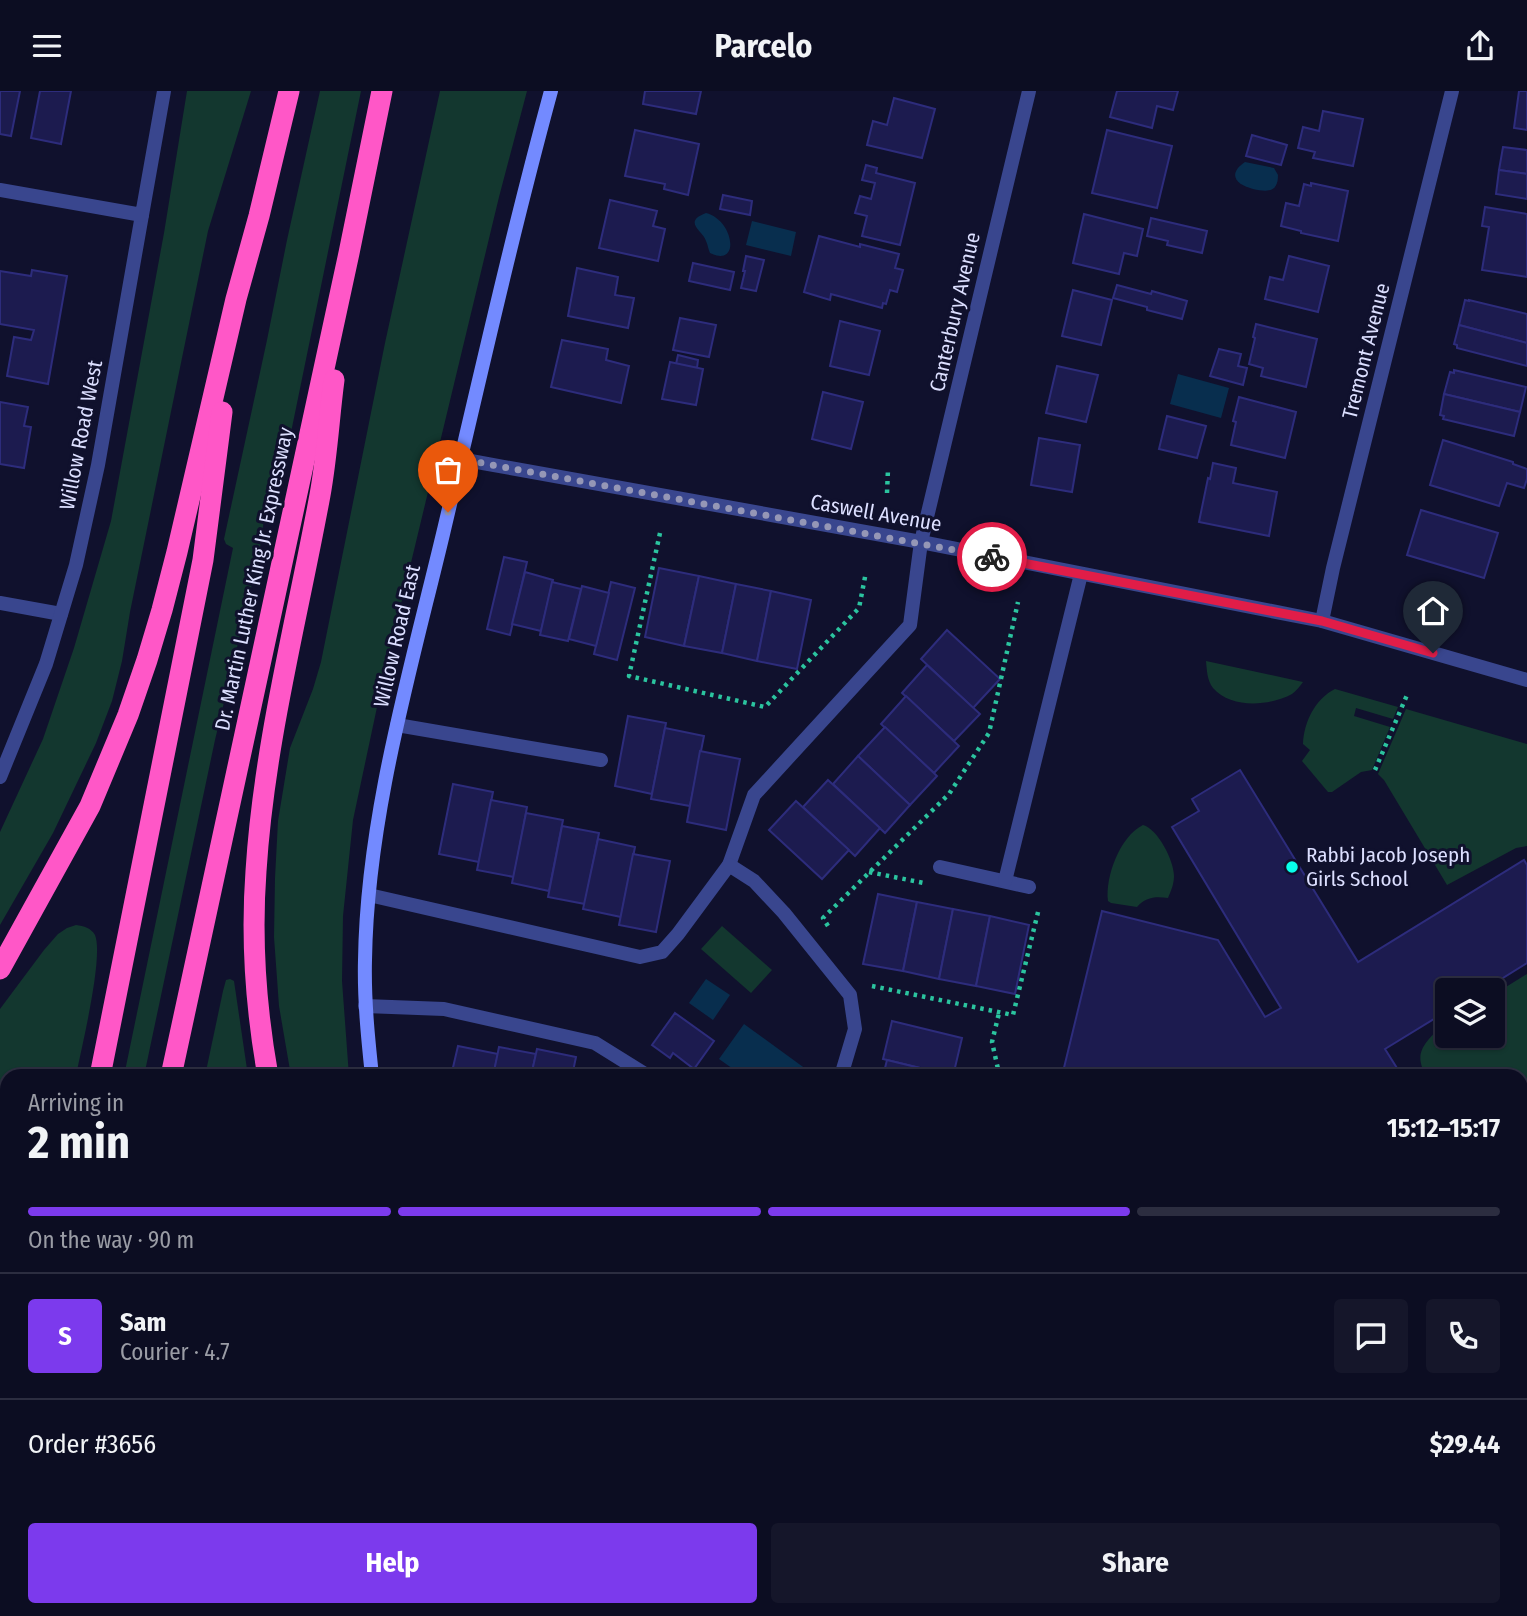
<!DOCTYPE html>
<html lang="en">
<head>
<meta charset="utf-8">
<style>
	:root { --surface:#0c0d22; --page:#15162a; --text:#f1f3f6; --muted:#9a9ca5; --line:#2c2d40; --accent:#7c3aed }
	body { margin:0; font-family:"Fira Sans Condensed",sans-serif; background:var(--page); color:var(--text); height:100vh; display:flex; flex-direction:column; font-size:26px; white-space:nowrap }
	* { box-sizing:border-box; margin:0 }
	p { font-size:23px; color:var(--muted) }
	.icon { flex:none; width:38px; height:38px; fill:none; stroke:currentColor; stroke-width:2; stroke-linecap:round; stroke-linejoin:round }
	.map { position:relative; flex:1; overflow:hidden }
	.side { position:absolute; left:0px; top:978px; width:1528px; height:548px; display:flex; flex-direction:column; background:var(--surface); border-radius:21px 21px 0 0; box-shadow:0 2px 5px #0004,0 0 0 2px var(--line) }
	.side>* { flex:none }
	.fabs { position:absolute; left:1435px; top:887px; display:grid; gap:14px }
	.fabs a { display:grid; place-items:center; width:70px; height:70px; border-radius:7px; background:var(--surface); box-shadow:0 2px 5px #0004,0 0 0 2px var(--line); font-size:35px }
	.pin { position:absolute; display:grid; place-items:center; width:60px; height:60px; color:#fff; margin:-72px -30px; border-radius:50% 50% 50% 0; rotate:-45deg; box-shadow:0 0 7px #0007 }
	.pin .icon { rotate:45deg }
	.courier { position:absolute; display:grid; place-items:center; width:70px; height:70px; margin:-35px; border:5px solid #e11d48; border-radius:50%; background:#fff; color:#222; box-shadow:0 2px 9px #0007 }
	.summary em { font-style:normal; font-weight:700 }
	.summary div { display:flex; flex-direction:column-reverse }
	.summary { display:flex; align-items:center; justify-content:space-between; height:119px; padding:0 28px }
	h1 { font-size:46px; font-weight:700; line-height:52px }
	.bar { display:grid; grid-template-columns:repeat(4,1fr); gap:10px 7px; align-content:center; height:84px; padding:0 28px }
	.bar i { height:9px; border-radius:5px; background:var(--line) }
	.bar .on { background:var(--accent) }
	.bar p { grid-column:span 4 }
	.line { display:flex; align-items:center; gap:18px; padding:0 28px; border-top:2px solid var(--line) }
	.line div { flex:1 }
	.round { display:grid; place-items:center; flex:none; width:74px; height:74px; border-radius:7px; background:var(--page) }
	.primary-button { display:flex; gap:14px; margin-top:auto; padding:14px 28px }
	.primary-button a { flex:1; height:80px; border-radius:7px; background:var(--accent); color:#fff; font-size:28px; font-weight:700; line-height:80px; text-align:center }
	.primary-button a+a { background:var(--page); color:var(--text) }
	header { display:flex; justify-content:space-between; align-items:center; height:91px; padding:0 28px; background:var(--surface); font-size:32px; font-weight:700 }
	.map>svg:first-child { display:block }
</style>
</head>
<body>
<header><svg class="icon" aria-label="menu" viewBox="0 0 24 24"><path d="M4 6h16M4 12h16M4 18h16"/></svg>Parcelo<svg class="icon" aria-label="share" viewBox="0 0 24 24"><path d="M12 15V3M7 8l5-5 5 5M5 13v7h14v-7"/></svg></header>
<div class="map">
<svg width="1527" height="1525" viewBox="0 0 1527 1525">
	<rect width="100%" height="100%" fill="#10112d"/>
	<!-- green -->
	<g fill="#13372f">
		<path d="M 187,0 L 251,0 L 208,140 L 130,521 L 122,570 L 112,610 L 96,652 L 53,742 L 0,834 L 0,741 L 43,648 L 74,557 L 111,430 L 164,142 Z"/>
		<path d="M 320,0 L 361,0 L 279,400 L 266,414 L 259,464 L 215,649 L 144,985 L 124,985 L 233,457 L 226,453 L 224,448 L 267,249 L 287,149 Z"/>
		<path d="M 440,0 L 527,0 L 499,106 L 383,588 L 353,729 L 343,825 L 342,890 L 349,985 L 291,985 L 279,915 L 274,846 L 275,787 L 278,730 L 290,657 L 313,598 L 321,571 L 385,252 Z"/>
		<path d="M 1206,570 L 1303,591 C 1300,595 1296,600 1292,603 C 1270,615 1231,618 1213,597 C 1207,589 1207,580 1206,570 Z"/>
		<path d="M 1335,598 L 1398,616 L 1393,628 L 1356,617 L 1354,625 L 1390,636 L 1372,679 L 1361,681 L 1332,701 L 1328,701 L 1302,670 L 1310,659 L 1303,653 C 1304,631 1315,608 1335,598 Z"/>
		<path d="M 1406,618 L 1527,653 L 1527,755 L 1516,757 L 1447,794 L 1384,689 L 1378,683 Z"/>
		<path d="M 1143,734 C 1158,738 1174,770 1174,785 C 1174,793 1171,800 1168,807 C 1156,805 1145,806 1137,816 L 1111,812 L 1108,810 C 1105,786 1120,745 1143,734 Z"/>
		<path d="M 76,834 C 84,835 91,837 95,844 C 104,865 81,959 76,985 L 7,985 L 7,1316 L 0,1351 L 0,918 L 44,859 L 58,843 L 67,837 Z"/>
		<path d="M 722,835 L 772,879 L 751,902 L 701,858 Z"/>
		<path d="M 1527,883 L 1527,996 L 1521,1001 L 1521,985 L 1427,985 C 1410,961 1429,947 1447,931 L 1447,945 L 1493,945 L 1493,904 Z"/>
		<path d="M 230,888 L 234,890 L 248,985 L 205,985 L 223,900 L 226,889 Z"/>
		<path d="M 1527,1227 L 1527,1525 L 877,1525 L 879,1519 L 1521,1519 L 1521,1234 Z"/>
		<path d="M 94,1519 L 434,1519 L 437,1525 L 93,1525 Z"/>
		<path d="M 477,1519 L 528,1519 L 530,1525 L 479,1525 Z"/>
	</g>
	<!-- water -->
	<g fill="#082e4e">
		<path d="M 1245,71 L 1274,77 L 1278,84 C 1278,102 1267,101 1253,98 C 1236,94 1227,83 1245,71 Z"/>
		<path d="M 706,122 C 734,129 741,177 710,162 C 708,158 708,154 706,150 C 703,140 682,131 706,122 Z"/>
		<path d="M 752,130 L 796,141 L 791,165 L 746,154 Z"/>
		<path d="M 1178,283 L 1229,297 L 1221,327 L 1170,313 Z"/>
		<path d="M 706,888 L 730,904 L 713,929 L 689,912 Z"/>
		<path d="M 744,933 L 810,981 L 807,985 L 743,985 L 719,968 Z"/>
	</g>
	<!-- building -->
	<g fill="#1c1b4f" stroke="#2d2c7c" stroke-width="2">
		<path d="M 0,0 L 20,0 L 11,45 L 0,43 Z"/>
		<path d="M 40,0 L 71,0 L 61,53 L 31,47 Z"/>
		<path d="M 645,0 L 701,0 L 696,23 L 643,13 Z"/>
		<path d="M 1117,0 L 1178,0 L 1173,19 L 1157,15 L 1152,37 L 1110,26 Z"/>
		<path d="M 1519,0 L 1527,0 L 1527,39 L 1514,37 Z"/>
		<path d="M 894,7 L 935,18 L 922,67 L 867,54 L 873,30 L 887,34 Z"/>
		<path d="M 1323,20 L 1363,28 L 1353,75 L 1313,67 L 1315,61 L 1298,57 L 1303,36 L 1319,40 Z"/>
		<path d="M 635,39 L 699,53 L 688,104 L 664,98 L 665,93 L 625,85 Z"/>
		<path d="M 1107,39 L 1172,55 L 1157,117 L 1092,102 Z"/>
		<path d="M 1252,44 L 1287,54 L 1281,74 L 1246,65 Z"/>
		<path d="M 1503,56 L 1527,59 L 1527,83 L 1499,79 Z"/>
		<path d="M 866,74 L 877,77 L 876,82 L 915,92 L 900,154 L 862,145 L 867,125 L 855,122 L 860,105 L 871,108 L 875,92 L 862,89 Z"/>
		<path d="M 1499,79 L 1527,83 L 1527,108 L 1496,103 Z"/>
		<path d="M 1311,92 L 1348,100 L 1338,150 L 1301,142 L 1301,140 L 1281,135 L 1286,112 L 1299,115 L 1304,93 L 1311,95 Z"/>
		<path d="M 723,104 L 752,110 L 750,124 L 720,118 Z"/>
		<path d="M 610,109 L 657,120 L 653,135 L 665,138 L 658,170 L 599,157 Z"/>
		<path d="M 1485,116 L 1527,123 L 1527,186 L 1482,179 L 1489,136 L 1482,135 Z"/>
		<path d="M 1084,123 L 1143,138 L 1137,165 L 1124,162 L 1119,183 L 1073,172 Z"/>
		<path d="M 1151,127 L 1207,140 L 1202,162 L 1167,154 L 1168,150 L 1147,145 Z"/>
		<path d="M 819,145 L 860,156 L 860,153 L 899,163 L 895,177 L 903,179 L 897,201 L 890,199 L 886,213 L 883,212 L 882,217 L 831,203 L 830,209 L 804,201 Z"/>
		<path d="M 746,165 L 764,169 L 756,200 L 741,197 L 745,180 L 743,180 Z"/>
		<path d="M 1289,165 L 1329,175 L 1318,221 L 1265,208 L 1270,186 L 1283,189 Z"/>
		<path d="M 693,172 L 734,181 L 730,199 L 689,190 Z"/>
		<path d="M 577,177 L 618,186 L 615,204 L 634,207 L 628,237 L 568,225 Z"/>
		<path d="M 32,179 L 67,185 L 48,293 L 7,285 L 14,246 L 31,249 L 34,239 L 0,233 L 0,180 L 31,185 Z"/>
		<path d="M 1117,194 L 1151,203 L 1152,200 L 1187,210 L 1182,228 L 1147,219 L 1147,216 L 1113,207 Z"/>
		<path d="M 1073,199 L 1112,209 L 1101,254 L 1062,245 Z"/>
		<path d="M 1465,209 L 1469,210 L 1469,209 L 1527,223 L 1527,252 L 1459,234 Z"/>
		<path d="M 680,227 L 716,234 L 709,266 L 673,259 Z"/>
		<path d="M 840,230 L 880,240 L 869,284 L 830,275 Z"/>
		<path d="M 1256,233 L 1317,248 L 1306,296 L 1261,285 L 1263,277 L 1249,273 L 1255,247 L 1253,246 Z"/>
		<path d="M 1459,234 L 1527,252 L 1527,275 L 1457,257 L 1457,254 L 1454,253 Z"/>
		<path d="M 562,249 L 608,258 L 606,269 L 629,275 L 621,312 L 551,296 Z"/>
		<path d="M 1219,258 L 1241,263 L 1238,275 L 1247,277 L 1243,294 L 1210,285 Z"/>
		<path d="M 678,264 L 698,269 L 697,277 L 676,273 Z"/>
		<path d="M 670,271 L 703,278 L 696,314 L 662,308 Z"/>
		<path d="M 1057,275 L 1098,284 L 1086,331 L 1046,322 Z"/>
		<path d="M 1454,279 L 1526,296 L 1520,321 L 1444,303 L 1450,281 L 1454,282 Z"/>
		<path d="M 823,301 L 863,311 L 851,358 L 812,348 Z"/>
		<path d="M 1444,303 L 1520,321 L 1514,345 L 1443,328 L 1444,325 L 1440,324 Z"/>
		<path d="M 1239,306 L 1296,321 L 1285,367 L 1231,354 L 1236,331 L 1233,330 Z"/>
		<path d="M 0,311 L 28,316 L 24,335 L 31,336 L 24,377 L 0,373 Z"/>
		<path d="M 1167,325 L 1206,335 L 1197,367 L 1159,358 Z"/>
		<path d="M 1039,347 L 1080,354 L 1072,401 L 1031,394 Z"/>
		<path d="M 1443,349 L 1513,371 L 1513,373 L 1527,378 L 1527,388 L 1524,397 L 1507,392 L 1499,415 L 1430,394 Z"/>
		<path d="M 1213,372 L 1236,377 L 1233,392 L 1277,401 L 1269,445 L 1199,431 L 1208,387 L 1210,388 Z"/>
		<path d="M 1421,419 L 1498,442 L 1484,487 L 1407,464 Z"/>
		<path d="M 504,466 L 527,471 L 510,544 L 487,538 Z"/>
		<path d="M 659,477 L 699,485 L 684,555 L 645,546 Z"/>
		<path d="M 525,481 L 553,489 L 541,540 L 512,533 Z"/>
		<path d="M 699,485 L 736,493 L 722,562 L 684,555 Z"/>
		<path d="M 552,491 L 581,498 L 568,550 L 540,544 Z"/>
		<path d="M 611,491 L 635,497 L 617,569 L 594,563 Z"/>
		<path d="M 736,493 L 771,500 L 757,570 L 722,562 Z"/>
		<path d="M 582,495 L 609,502 L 596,555 L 569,548 Z"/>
		<path d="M 771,500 L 811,509 L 797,578 L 757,570 Z"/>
		<path d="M 947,539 L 1000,588 L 973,617 L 921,568 Z"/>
		<path d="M 927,574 L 980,623 L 954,650 L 902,602 Z"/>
		<path d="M 906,605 L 959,655 L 934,682 L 881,633 Z"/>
		<path d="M 628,625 L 666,632 L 652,703 L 615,695 Z"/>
		<path d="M 885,636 L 937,685 L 910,714 L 858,665 Z"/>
		<path d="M 665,637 L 704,645 L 690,715 L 651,708 Z"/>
		<path d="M 700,660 L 740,668 L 726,739 L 687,731 Z"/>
		<path d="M 858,665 L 910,714 L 885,742 L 833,693 Z"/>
		<path d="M 1240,679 L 1358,871 L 1524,769 L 1527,774 L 1527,872 L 1482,900 L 1447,900 L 1447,920 L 1385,958 L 1402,985 L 1062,985 L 1102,820 L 1218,849 L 1265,926 L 1281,917 L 1172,736 L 1199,720 L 1192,708 Z"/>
		<path d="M 828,689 L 880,737 L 855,765 L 803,716 Z"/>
		<path d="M 453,693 L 493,701 L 479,771 L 439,763 Z"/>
		<path d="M 491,709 L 527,716 L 514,786 L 477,779 Z"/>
		<path d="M 796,710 L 849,759 L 822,788 L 769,739 Z"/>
		<path d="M 526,722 L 563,729 L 549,800 L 512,792 Z"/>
		<path d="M 562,735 L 599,742 L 585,813 L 548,806 Z"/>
		<path d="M 598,748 L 635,756 L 621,826 L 583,818 Z"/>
		<path d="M 633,763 L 670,770 L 656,841 L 619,834 Z"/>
		<path d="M 878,803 L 917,811 L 903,880 L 863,873 Z"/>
		<path d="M 917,811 L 953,818 L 939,888 L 903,880 Z"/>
		<path d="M 953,818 L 990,825 L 976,895 L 939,888 Z"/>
		<path d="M 990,825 L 1029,834 L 1015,903 L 976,895 Z"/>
		<path d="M 675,922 L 714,950 L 694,978 L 673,962 L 670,967 L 652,954 Z"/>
		<path d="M 892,930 L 962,947 L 953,985 L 883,968 Z"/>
		<path d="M 458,955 L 498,963 L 493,985 L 451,985 Z"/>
		<path d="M 499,956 L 536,963 L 531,985 L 493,985 Z"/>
		<path d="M 537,958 L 576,966 L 572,985 L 531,985 Z"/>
		<path d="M 887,969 L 953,985 L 883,985 Z"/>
		<path d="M 653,1519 L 693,1519 L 692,1525 L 652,1525 Z"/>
		<path d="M 693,1519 L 729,1520 L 729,1525 L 692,1525 Z"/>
		<path d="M 729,1520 L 767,1523 L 767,1525 L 729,1525 Z"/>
	</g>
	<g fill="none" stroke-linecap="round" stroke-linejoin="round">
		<!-- path -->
		<g stroke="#2bc49f" stroke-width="4.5" stroke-dasharray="3.5 5" stroke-linecap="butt">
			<path d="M 887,402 L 888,378"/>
			<path d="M 660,442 L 629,585 L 765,616 L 859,517 L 866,481"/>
			<path d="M 1375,679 L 1407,604"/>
			<path d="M 869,781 L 924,792"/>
			<path d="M 828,835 L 823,827 L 949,703 L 989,642 L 1018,511"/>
			<path d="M 872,895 L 1013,924 L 1039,817"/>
			<path d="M 996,985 L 998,978 L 992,951 L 999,922"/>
		</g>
		<!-- service -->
		<g stroke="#39468e" stroke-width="14">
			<path d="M 397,634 L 601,669"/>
			<path d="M 729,774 L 754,704 L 910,534 L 921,451"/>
			<path d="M 940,776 L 1029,796"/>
			<path d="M 1005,790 L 1081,483"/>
			<path d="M 369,804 L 640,866 L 662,861 L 678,843 L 729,774 L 754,790 L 784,822 L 850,904 L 855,938 L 841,985"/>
			<path d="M 365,915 L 444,918 L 595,952 L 648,985"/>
			<path d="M 833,1525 L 834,1519"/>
		</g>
		<!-- minor -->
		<g stroke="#39468e" stroke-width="14">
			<path d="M 460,368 L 921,451 L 1322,530 L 1527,589"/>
			<path d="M 921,451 L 1029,0"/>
			<path d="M 0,512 L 61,523"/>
			<path d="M 1322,530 L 1333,477 L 1452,0"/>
			<path d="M 0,686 L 46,573 L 76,474 L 98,374 L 142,124"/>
		</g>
		<!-- tertiary -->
		<path stroke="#39468e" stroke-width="14" d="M 0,99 L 142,124 L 164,0"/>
		<!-- secondary -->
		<g stroke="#738aff" stroke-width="14">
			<path d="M 372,985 C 368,947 364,908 365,869 C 367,727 410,581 443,443 C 478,295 511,147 551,0"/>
			<path d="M 552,1519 L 554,1525"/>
		</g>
		<!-- motorway -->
		<g stroke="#ff57c7" stroke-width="21">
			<path d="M 0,878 L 90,715 L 128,624 L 147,569 L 162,519 L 177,461 L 236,208 L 259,125 L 289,0"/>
			<path d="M 100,985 L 203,469 L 222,321"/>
			<path d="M 171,985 L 349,162 L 382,0"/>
			<path d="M 268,985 C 256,918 251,848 256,780 C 264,653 297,529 320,404 C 327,366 329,327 334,289"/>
			<path d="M 0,1472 L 7,1438"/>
			<path d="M 454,1519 L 456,1525"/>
			<path d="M 54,1525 L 55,1519"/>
		</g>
	</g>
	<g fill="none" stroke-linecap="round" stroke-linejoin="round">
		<!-- done -->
		<path stroke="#9597b6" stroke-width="7" stroke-dasharray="0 12.6" d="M 448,421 L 460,368 L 992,466"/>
		<!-- route -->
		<path stroke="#e11d48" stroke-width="9" d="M 992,466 L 1322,530 L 1433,562"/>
	</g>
	<!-- markers -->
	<circle fill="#08ffea" stroke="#10112d" stroke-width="2.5" cx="1292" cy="776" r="7"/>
	<g text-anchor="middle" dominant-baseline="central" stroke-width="6" stroke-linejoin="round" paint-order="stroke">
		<!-- street labels -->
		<g font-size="21" fill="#dcdfff" stroke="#10112d">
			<text transform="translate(955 221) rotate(-77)">Canterbury Avenue</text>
			<text transform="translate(1366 260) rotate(-76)">Tremont Avenue</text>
			<text transform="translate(81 344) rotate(-79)">Willow Road West</text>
			<text transform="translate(876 422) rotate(10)">Caswell Avenue</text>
			<text transform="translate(254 488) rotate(-78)">Dr. Martin Luther King Jr. Expressway</text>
			<text transform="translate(397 545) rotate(-77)">Willow Road East</text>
		</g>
		<!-- poi labels -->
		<g font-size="21" fill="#dcdfff" stroke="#10112d" text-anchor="start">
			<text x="1306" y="764">Rabbi Jacob Joseph<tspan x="1306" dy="24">Girls School</tspan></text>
		</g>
	</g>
</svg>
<div class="fabs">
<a><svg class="icon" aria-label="layers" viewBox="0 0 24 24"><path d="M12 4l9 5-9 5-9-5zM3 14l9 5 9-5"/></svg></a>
</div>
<div class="pin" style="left:448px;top:421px;background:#ea580c"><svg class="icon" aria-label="bag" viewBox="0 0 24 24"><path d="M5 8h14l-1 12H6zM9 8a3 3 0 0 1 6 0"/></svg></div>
<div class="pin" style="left:1433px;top:562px;background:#1f2937"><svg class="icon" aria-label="home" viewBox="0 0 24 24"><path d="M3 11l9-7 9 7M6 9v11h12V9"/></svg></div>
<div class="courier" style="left:992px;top:466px"><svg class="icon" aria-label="bike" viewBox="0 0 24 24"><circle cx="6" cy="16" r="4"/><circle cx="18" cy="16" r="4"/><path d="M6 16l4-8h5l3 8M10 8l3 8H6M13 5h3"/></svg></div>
<section class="side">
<div class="summary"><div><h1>2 min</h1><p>Arriving in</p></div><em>15:12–15:17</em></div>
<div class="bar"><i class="on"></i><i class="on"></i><i class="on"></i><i></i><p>On the way · 90 m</p></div>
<div class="line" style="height:126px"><b class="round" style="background:var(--accent);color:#fff">S</b><div><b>Sam</b><p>Courier · 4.7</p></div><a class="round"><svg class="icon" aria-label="chat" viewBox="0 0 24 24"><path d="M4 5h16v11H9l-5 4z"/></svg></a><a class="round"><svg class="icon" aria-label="phone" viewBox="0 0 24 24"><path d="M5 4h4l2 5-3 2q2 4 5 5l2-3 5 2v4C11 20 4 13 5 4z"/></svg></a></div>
<div class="line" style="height:91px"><div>Order #3656</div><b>$29.44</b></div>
<div class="primary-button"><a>Help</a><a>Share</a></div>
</section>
</div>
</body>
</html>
